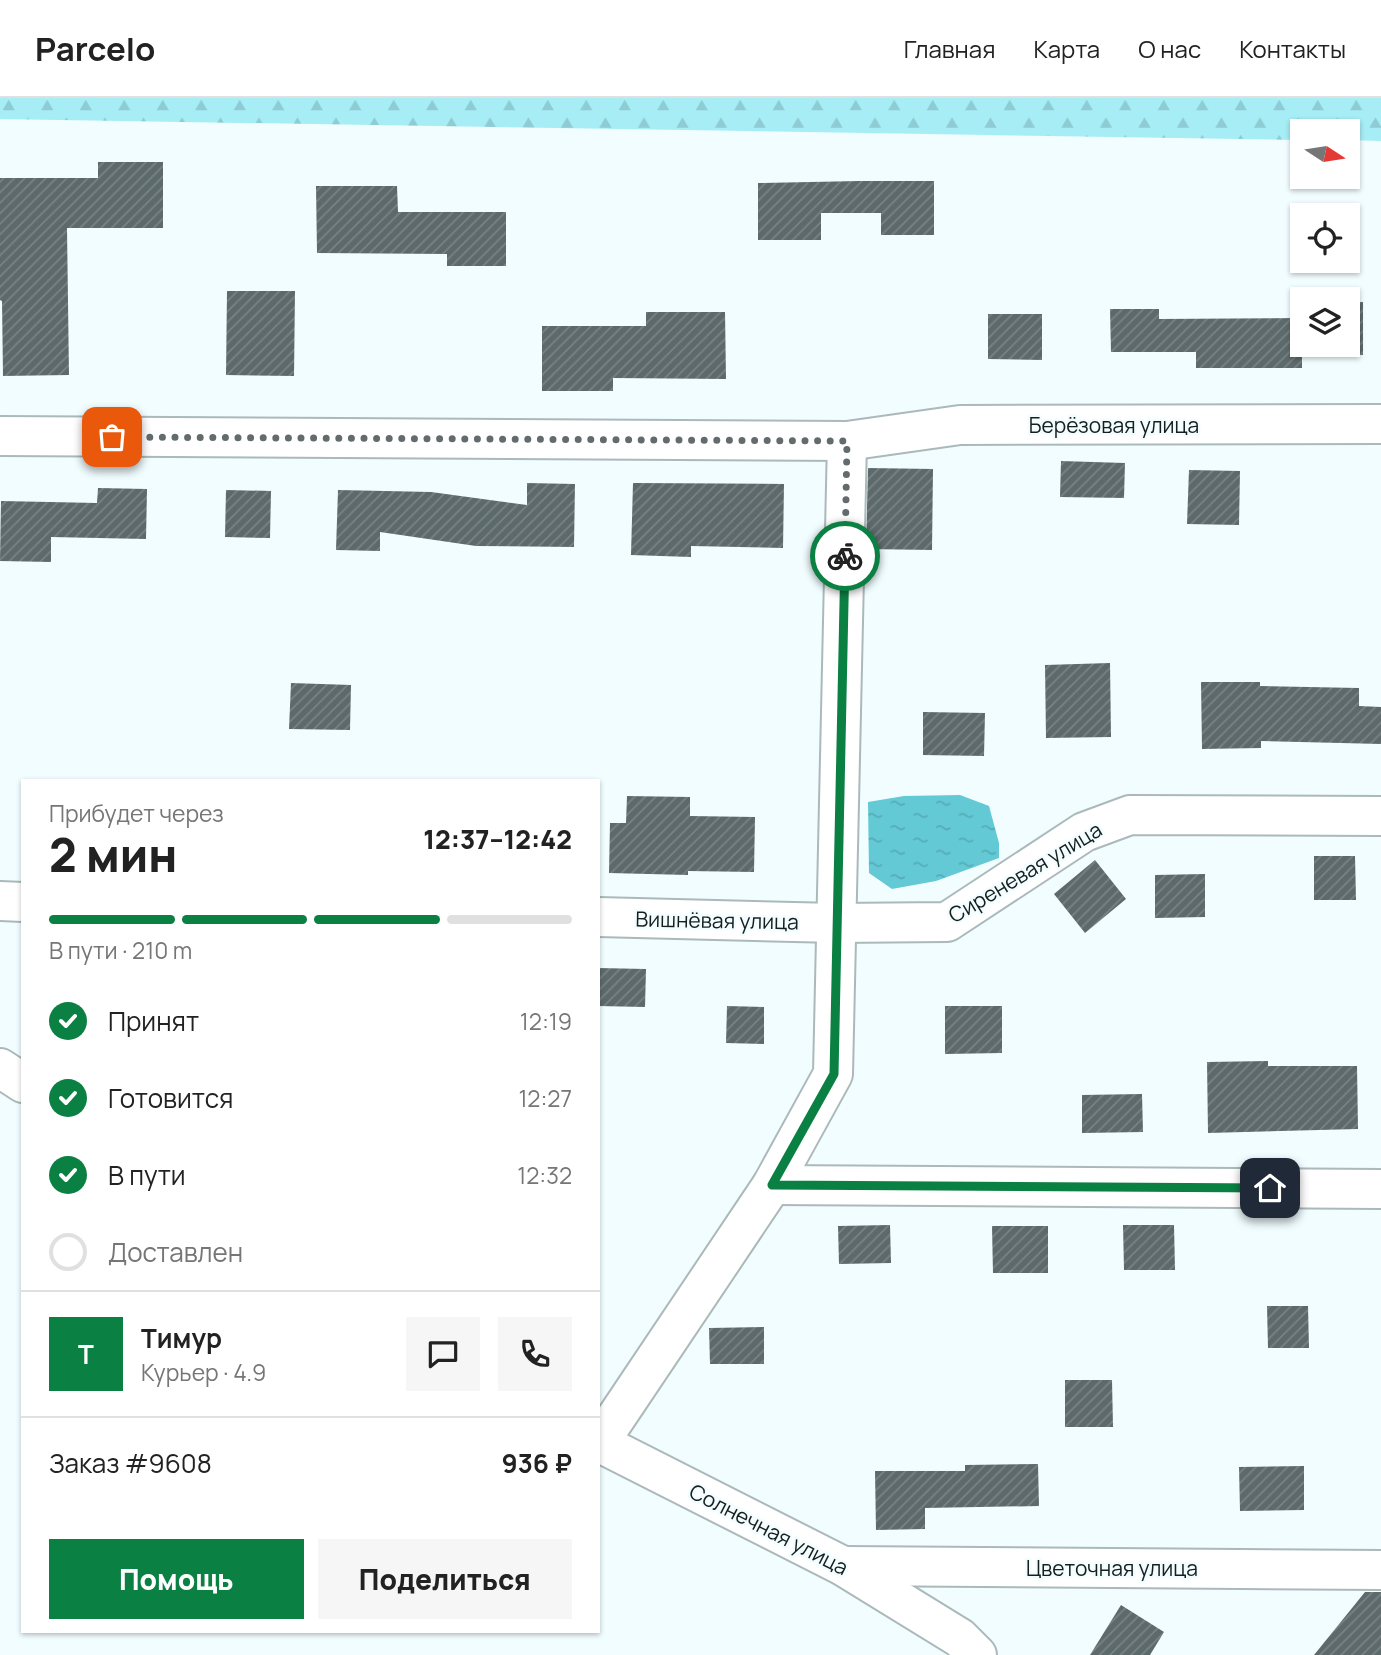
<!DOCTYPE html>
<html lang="ru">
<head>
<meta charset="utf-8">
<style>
	:root { --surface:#fff; --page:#f6f6f6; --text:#222; --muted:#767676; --line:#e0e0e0; --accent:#0b8043 }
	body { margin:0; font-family:Manrope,sans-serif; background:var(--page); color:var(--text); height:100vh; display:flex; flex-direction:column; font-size:26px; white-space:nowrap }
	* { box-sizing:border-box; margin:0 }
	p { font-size:23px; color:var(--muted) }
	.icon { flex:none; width:38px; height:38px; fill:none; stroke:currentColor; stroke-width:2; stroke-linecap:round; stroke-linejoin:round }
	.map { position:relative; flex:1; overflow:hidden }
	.side { position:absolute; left:21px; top:681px; width:579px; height:854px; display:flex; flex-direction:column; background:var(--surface); border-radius:0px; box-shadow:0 2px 5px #0004 }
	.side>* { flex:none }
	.needle { width:46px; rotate:102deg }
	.tools { position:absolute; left:1290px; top:21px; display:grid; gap:14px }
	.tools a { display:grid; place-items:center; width:70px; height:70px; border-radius:0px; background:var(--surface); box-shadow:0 2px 5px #0004; font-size:35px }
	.pin { position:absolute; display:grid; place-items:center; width:60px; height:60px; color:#fff; margin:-30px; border-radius:14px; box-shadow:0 4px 10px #0006 }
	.courier { position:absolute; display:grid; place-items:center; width:70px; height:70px; margin:-35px; border:5px solid #0b8043; border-radius:50%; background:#fff; color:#222; box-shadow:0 2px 9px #0007 }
	.head em { font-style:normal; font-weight:800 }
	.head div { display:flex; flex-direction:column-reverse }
	.head { display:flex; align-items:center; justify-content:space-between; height:119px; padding:0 28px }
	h1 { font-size:46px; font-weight:800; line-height:52px }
	.bar { display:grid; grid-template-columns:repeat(4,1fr); gap:10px 7px; align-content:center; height:84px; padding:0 28px }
	.bar i { height:9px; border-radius:5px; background:var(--line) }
	.bar .on { background:var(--accent) }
	.bar p { grid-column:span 4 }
	.line { display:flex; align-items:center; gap:18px; padding:0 28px; border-top:2px solid var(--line) }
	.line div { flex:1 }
	.round { display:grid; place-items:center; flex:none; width:74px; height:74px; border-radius:0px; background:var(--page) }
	ol { padding:0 28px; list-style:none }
	li { display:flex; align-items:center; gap:21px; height:77px }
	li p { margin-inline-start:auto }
	li .icon { padding:7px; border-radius:50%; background:var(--accent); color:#fff; stroke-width:4 }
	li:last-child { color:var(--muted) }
	li i { width:38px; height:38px; border:4px solid var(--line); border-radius:50% }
	.button { display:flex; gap:14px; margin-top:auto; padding:14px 28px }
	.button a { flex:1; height:80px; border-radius:0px; background:var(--accent); color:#fff; font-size:28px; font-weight:800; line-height:80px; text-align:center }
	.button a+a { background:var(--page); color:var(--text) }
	header { display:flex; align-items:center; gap:42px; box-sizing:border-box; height:98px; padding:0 35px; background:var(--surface); border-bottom:2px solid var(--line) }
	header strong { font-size:33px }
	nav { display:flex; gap:38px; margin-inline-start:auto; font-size:24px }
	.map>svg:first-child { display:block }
</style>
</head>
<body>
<header>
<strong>Parcelo</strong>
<nav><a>Главная</a><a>Карта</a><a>О нас</a><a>Контакты</a></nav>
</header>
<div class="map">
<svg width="1381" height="1557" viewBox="0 0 1381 1557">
	<defs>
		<pattern id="forest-firs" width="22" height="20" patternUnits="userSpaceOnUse" patternTransform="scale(1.75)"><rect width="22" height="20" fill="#a6edf6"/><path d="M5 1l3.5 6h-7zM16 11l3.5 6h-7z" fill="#8ecbd2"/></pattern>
		<pattern id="water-ripples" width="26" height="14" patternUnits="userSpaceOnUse" patternTransform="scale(1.75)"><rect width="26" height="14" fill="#63c9d5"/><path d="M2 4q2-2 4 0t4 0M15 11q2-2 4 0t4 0" fill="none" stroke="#55acb6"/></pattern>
		<pattern id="building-hatch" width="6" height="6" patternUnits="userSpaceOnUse" patternTransform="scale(1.75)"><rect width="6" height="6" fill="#5d6a6c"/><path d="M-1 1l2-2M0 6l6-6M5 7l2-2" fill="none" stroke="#798284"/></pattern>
	</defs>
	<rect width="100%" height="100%" fill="#f1fdff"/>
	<!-- forest -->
	<path fill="url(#forest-firs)" d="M 0,0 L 1381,0 L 1381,43 L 1348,42 L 1348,33 L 1302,33 L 1302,42 L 0,21 Z"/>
	<!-- water -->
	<path fill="url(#water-ripples)" d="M 960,697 L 989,708 L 999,745 L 999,760 L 936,783 L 892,791 L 869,775 L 868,704 L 904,698 Z"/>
	<!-- building -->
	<g fill="url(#building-hatch)">
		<path d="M 98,64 L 163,64 L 163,130 L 67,130 L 69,277 L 3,278 L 2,203 L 0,202 L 0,80 L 98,80 Z"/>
		<path d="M 859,83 L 934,83 L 934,137 L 881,137 L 881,115 L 821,115 L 821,142 L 758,142 L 758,85 Z"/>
		<path d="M 316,88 L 397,88 L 398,114 L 506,114 L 506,168 L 447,168 L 447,156 L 317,155 Z"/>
		<path d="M 227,193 L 295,193 L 294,278 L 226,277 Z"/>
		<path d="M 1348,204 L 1363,204 L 1363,257 L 1302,257 L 1302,270 L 1196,270 L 1196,254 L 1111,254 L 1110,211 L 1159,211 L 1159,221 L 1302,220 L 1302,247 L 1348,247 Z"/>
		<path d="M 646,214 L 725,214 L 726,281 L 613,280 L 613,293 L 542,293 L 542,228 L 646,228 Z"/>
		<path d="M 988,216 L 1042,216 L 1042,262 L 988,261 Z"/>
		<path d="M 1061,363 L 1125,365 L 1124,400 L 1060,399 Z"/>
		<path d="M 868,370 L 933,371 L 932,452 L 866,451 Z"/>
		<path d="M 1189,372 L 1240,373 L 1239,427 L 1187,426 Z"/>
		<path d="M 527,385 L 575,386 L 574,449 L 476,448 L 380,434 L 380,453 L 336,452 L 338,392 L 431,394 L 527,407 Z"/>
		<path d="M 633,385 L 784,386 L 783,450 L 691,448 L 691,459 L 631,457 Z"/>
		<path d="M 98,390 L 147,391 L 146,441 L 51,439 L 51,464 L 0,463 L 1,403 L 97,405 Z"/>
		<path d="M 226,392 L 271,393 L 270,440 L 225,439 Z"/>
		<path d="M 1110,565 L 1111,639 L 1046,640 L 1045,567 Z"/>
		<path d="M 1201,584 L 1260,584 L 1260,588 L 1359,590 L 1359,608 L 1381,609 L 1381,646 L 1261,643 L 1261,650 L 1202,651 Z"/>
		<path d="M 291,585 L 351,587 L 350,632 L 289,631 Z"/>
		<path d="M 923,614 L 985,615 L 984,658 L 923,657 Z"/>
		<path d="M 627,698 L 690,699 L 690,718 L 755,719 L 754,774 L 688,773 L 688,777 L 609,775 L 610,725 L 626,725 Z"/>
		<path d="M 1314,758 L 1355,758 L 1356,802 L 1314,802 Z"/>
		<path d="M 1095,762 L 1126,801 L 1085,835 L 1054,796 Z"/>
		<path d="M 1205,776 L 1205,819 L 1155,820 L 1155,777 Z"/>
		<path d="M 598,870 L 646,871 L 645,909 L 598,908 Z"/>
		<path d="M 727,908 L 764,909 L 764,946 L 726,945 Z"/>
		<path d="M 945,908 L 1002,908 L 1002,955 L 945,956 Z"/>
		<path d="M 1268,963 L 1268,968 L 1357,968 L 1358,1031 L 1208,1035 L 1207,964 Z"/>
		<path d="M 1142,996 L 1143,1034 L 1082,1035 L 1082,997 Z"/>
		<path d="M 890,1127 L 891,1165 L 839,1166 L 838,1128 Z"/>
		<path d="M 1123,1127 L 1174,1127 L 1175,1172 L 1124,1172 Z"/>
		<path d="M 992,1128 L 1048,1128 L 1048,1175 L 993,1175 Z"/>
		<path d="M 1267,1208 L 1308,1208 L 1309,1250 L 1268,1250 Z"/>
		<path d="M 764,1229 L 764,1266 L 710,1266 L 709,1230 Z"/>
		<path d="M 1065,1282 L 1112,1282 L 1113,1329 L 1065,1329 Z"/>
		<path d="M 1038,1366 L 1039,1408 L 925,1410 L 925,1431 L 876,1432 L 875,1373 L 965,1373 L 965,1367 Z"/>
		<path d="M 1304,1368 L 1304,1412 L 1240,1413 L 1239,1369 Z"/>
		<path d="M 1365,1494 L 1381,1494 L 1381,1557 L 1314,1557 Z"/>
		<path d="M 1121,1507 L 1164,1534 L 1150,1557 L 1090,1557 Z"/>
	</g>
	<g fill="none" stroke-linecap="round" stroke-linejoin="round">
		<!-- minor casing -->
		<g stroke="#abb9bb" stroke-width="42">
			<g id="minor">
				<path d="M 0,338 L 847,343 L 960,327 L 1381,326"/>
				<path d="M 0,803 L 23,804"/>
				<path d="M 598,819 L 836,825 L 947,824 L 1084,734 L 1130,717 L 1381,718"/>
				<path d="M 0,970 L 23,985"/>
				<path d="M 772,1087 L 1381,1091"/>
				<path d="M 598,1344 L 843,1468 L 960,1540 L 977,1557"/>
				<path d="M 599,1345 L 772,1087 L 833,976 L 847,343"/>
				<path d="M 843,1468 L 1381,1472"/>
			</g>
		</g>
		<!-- minor -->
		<use href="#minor" stroke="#fff" stroke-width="38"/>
	</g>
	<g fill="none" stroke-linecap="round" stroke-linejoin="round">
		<!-- done -->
		<path stroke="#646b6d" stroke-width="7" stroke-dasharray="0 12.6" d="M 112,339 L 847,343 L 845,458"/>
		<!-- route -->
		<path stroke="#0b8043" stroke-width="9" d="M 845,458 L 834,976 L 772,1087 L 1270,1090"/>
	</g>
	<g text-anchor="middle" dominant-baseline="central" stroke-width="5" stroke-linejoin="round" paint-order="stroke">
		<!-- street labels -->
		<g font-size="21" fill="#181d1e" stroke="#f1fdff">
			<text x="1114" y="327">Берёзовая улица</text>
			<text transform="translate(1025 774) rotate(-31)">Сиреневая улица</text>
			<text transform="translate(717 822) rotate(1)">Вишнёвая улица</text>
			<text transform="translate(769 1431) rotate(27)">Солнечная улица</text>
			<text x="1112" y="1470">Цветочная улица</text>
		</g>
	</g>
</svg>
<div class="tools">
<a><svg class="needle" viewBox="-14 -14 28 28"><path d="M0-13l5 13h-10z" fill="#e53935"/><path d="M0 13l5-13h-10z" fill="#767676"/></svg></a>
<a><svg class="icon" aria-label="locate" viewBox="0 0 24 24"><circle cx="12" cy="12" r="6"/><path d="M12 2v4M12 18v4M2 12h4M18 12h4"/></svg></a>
<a><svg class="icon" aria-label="layers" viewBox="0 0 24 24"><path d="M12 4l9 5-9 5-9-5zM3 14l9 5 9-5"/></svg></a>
</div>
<div class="pin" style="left:112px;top:339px;background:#ea580c"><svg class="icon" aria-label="bag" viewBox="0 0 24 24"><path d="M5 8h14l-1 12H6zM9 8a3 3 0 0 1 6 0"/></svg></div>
<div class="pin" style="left:1270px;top:1090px;background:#1f2937"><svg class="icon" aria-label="home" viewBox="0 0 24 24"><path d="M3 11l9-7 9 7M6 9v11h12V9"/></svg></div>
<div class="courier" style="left:845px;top:458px"><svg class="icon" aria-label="bike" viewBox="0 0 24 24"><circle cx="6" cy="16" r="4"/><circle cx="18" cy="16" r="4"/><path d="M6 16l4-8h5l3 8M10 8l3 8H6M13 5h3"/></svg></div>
<section class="side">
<div class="head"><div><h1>2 мин</h1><p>Прибудет через</p></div><em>12:37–12:42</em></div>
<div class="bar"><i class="on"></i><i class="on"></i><i class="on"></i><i></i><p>В пути · 210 m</p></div>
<ol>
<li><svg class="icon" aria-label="check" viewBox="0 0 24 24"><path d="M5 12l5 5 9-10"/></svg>Принят<p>12:19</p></li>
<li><svg class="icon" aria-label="check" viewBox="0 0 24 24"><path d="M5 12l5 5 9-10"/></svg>Готовится<p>12:27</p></li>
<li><svg class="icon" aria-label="check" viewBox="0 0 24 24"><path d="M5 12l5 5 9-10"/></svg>В пути<p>12:32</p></li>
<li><i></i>Доставлен</li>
</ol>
<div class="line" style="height:126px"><b class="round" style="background:var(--accent);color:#fff">Т</b><div><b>Тимур</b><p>Курьер · 4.9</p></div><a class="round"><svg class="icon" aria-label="chat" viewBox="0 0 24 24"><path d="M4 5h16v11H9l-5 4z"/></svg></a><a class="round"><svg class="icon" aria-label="phone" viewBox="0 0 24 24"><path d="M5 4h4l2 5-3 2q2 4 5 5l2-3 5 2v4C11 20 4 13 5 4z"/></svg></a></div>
<div class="line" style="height:91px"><div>Заказ #9608</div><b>936 ₽</b></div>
<div class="button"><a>Помощь</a><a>Поделиться</a></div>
</section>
</div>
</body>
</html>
